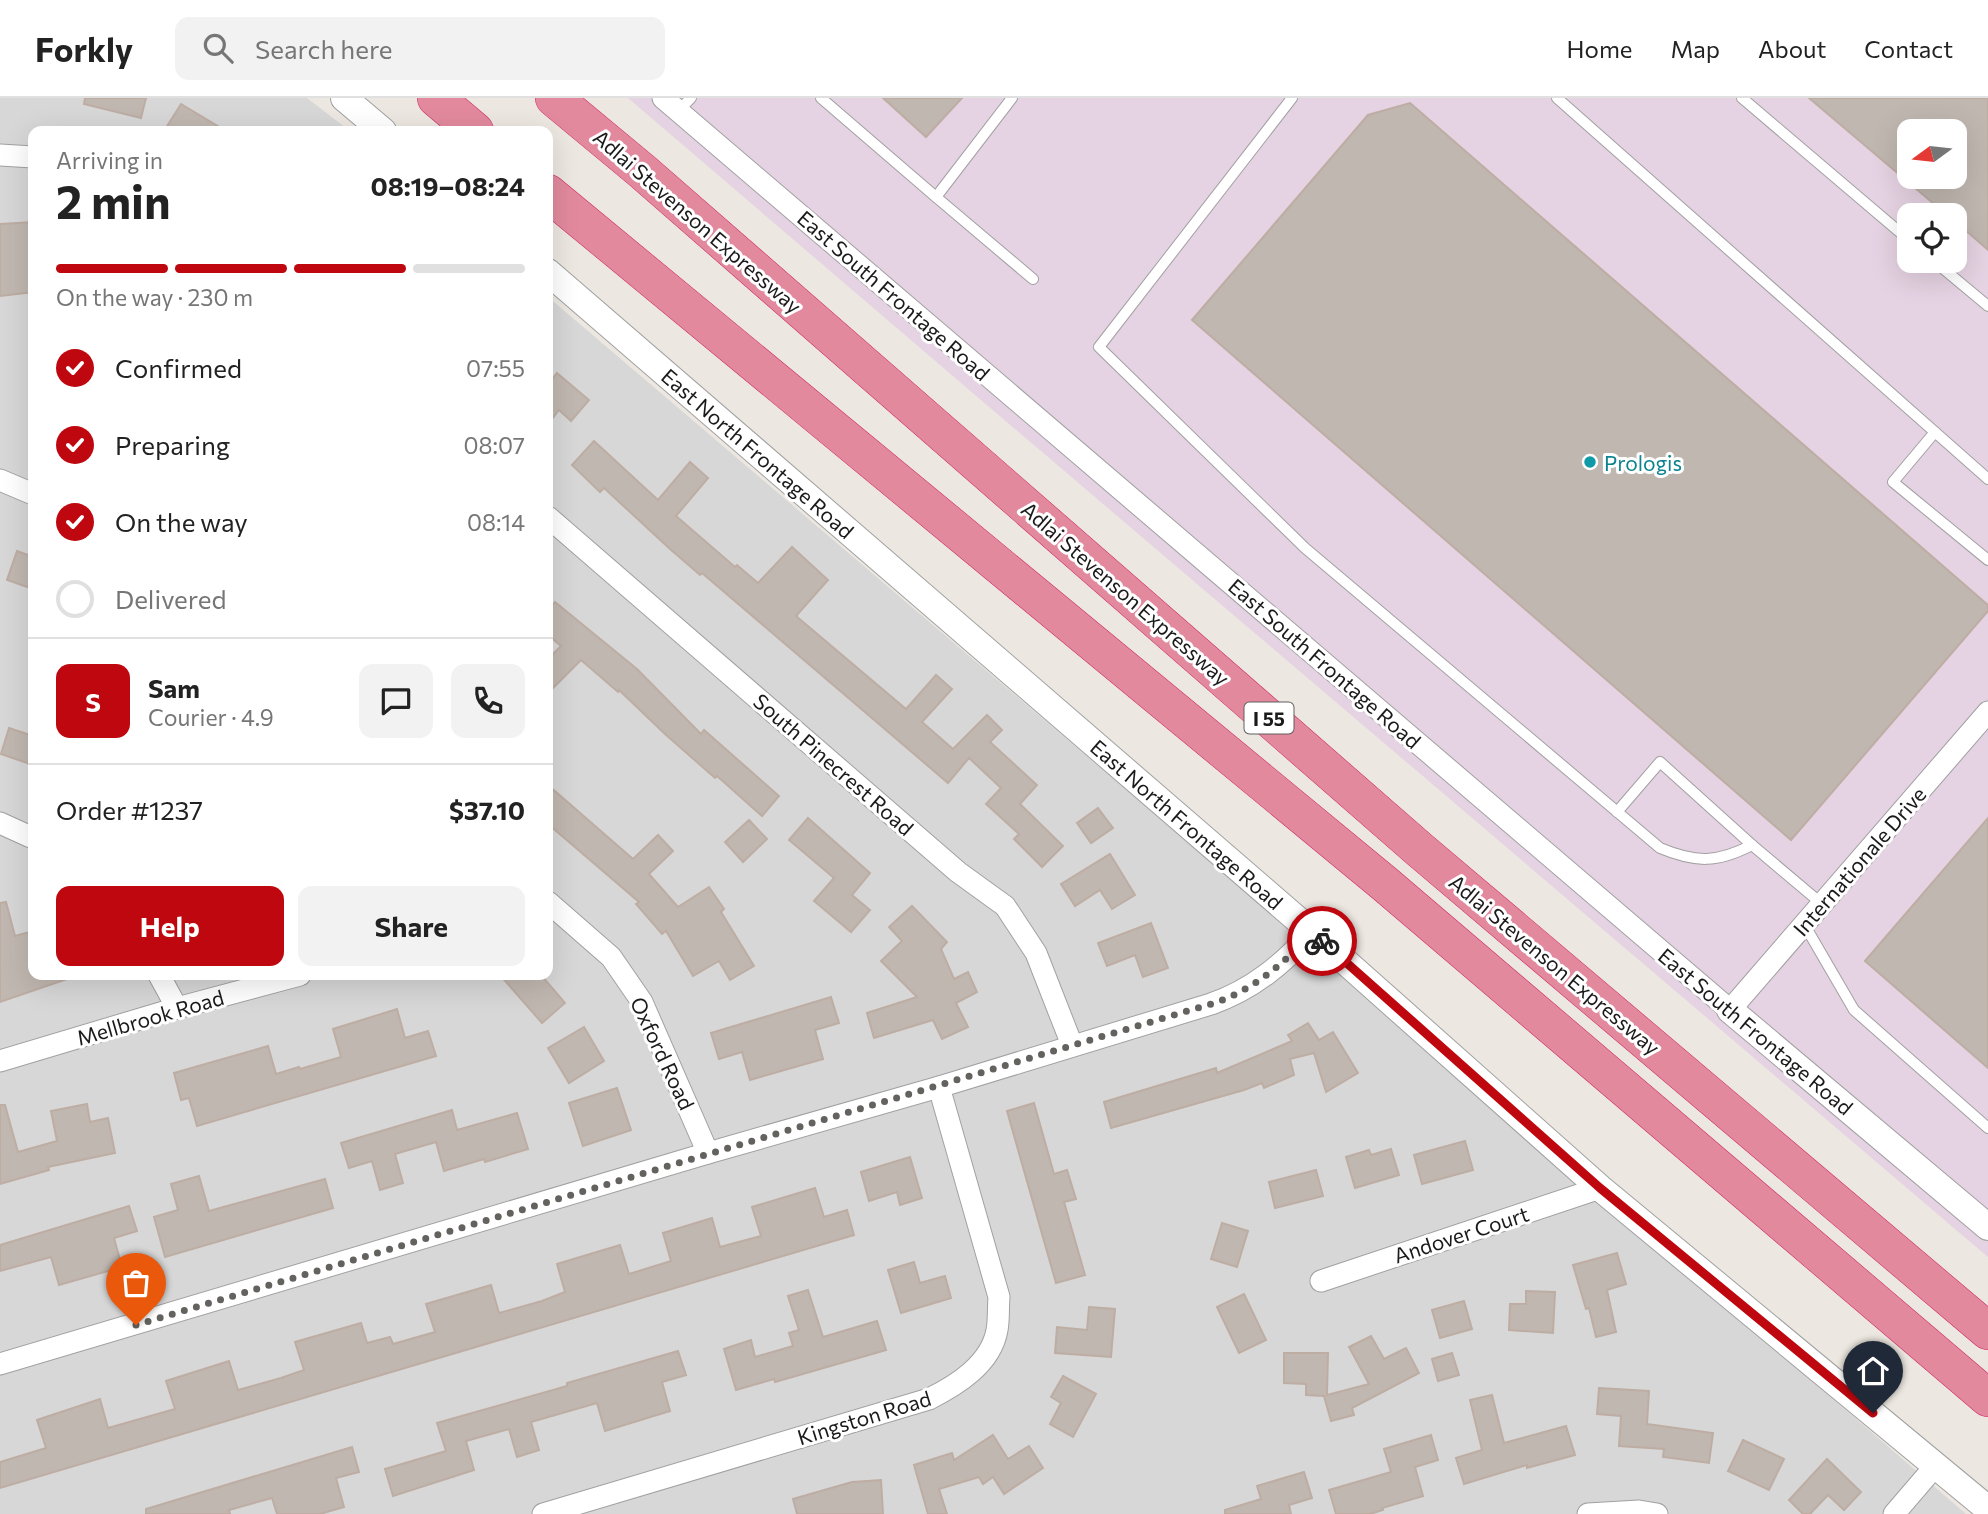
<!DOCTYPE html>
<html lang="en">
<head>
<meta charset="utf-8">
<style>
	:root { --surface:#fff; --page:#f2f2f2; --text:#222; --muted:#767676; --line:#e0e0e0; --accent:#be070e }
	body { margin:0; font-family:Commissioner,sans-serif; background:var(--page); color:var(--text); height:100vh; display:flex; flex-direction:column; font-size:26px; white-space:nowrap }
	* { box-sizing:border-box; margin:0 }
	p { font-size:23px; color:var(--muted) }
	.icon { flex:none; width:38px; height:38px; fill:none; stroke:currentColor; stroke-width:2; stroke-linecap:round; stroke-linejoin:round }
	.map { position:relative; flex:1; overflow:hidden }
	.sheet { position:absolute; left:28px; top:28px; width:525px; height:854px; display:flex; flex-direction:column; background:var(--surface); border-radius:14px; box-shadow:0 7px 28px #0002 }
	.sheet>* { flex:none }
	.needle { width:46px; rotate:255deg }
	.buttons { position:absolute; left:1897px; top:21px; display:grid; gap:14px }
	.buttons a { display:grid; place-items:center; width:70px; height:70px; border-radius:14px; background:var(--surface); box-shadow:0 7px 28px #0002; font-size:35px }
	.pin { position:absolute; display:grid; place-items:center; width:60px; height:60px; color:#fff; margin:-72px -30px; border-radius:50% 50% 50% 0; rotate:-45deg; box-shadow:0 0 7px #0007 }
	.pin .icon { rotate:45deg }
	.courier { position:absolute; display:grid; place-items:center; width:70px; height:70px; margin:-35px; border:5px solid #be070e; border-radius:50%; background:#fff; color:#222; box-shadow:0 2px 9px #0007 }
	.overview em { font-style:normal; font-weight:700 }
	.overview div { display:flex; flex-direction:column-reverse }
	.overview { display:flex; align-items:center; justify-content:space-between; height:119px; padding:0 28px }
	h1 { font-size:46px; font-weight:700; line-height:52px }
	.bar { display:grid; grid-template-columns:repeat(4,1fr); gap:10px 7px; align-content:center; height:84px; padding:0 28px }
	.bar i { height:9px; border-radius:5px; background:var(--line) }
	.bar .on { background:var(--accent) }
	.bar p { grid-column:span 4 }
	.line { display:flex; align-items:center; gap:18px; padding:0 28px; border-top:2px solid var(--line) }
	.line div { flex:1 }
	.round { display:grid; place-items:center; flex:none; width:74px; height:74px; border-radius:14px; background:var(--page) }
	ol { padding:0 28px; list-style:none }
	li { display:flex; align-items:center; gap:21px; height:77px }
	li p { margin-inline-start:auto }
	li .icon { padding:7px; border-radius:50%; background:var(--accent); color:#fff; stroke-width:4 }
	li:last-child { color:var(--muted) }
	li i { width:38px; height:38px; border:4px solid var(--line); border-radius:50% }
	.cta { display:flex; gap:14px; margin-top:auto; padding:14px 28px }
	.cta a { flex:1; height:80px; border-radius:14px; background:var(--accent); color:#fff; font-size:28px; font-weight:700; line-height:80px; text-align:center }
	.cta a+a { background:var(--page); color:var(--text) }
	header { display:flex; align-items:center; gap:42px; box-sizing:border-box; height:98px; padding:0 35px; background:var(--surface); border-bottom:2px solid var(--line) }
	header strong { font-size:33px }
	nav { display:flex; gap:38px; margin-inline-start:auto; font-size:24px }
	.search { width:490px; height:63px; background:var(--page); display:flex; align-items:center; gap:18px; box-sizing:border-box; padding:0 24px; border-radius:14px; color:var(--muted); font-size:26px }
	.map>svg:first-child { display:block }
</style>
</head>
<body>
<header>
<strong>Forkly</strong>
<div class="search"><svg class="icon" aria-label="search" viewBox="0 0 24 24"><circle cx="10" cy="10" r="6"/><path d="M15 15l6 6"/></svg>Search here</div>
<nav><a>Home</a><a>Map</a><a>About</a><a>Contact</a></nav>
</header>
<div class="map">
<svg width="1988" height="1416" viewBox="0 0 1988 1416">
	<rect width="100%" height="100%" fill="#ece7e0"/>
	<!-- residential -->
	<path fill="#d8d7d7" d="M 0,0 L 307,0 L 350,33 L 33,33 L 33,877 L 548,877 L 548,199 L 1346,879 L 1966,1416 L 0,1416 Z"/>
	<!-- industrial -->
	<path fill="#e5d2e2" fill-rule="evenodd" d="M 628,0 L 1988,0 L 1988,1159 L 988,308 ZM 1909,33 L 1955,33 L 1955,79 L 1909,79 ZM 1909,117 L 1955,117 L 1955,163 L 1909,163 Z"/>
	<!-- building -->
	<g fill="#c0b7b0" stroke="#bdada3" stroke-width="2" fill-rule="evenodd">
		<path d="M 85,0 L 146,0 L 141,20 L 84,6 Z"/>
		<path d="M 883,0 L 962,0 L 926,39 Z"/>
		<path d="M 1809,0 L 1988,0 L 1988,152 L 1955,123 L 1955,117 L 1947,117 ZM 1909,33 L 1955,33 L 1955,79 L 1909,79 Z"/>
		<path d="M 1410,5 L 1988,507 L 1988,513 L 1791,742 L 1192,222 L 1368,17 Z"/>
		<path d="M 181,6 L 226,33 L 164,33 Z"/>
		<path d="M 33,124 L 33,194 L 0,198 L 0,126 Z"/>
		<path d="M 557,275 L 589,302 L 571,323 L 559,312 L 548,326 L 548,286 Z"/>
		<path d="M 594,343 L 658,402 L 690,364 L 708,380 L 676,418 L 735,469 L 737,467 L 758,485 L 792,449 L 828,482 L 796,518 L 906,611 L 936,577 L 952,591 L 922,624 L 953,651 L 987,617 L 1002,632 L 990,644 L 1037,687 L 1020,706 L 1063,748 L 1042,769 L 1014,741 L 1019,736 L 986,706 L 1001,690 L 969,660 L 948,685 L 702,475 L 700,477 L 670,451 L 604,390 L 600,394 L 572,367 Z"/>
		<path d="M 17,453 L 33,459 L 33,491 L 7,482 Z"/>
		<path d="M 555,504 L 637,571 L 701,636 L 704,632 L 779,698 L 762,718 L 717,678 L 715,680 L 665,636 L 619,592 L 618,594 L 581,562 L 548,595 L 548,561 L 561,548 L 548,537 L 548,513 Z"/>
		<path d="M 9,630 L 33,638 L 33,667 L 1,656 Z"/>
		<path d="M 548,687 L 633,761 L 658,737 L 673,753 L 649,776 L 678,809 L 709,789 L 724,811 L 721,814 L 754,868 L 730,882 L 719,863 L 693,878 L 666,833 L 662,836 L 636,806 L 639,804 L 548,726 Z"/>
		<path d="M 1098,710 L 1113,730 L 1091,745 L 1077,725 Z"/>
		<path d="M 808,720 L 870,775 L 852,797 L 870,812 L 851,834 L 814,803 L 834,780 L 789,742 Z"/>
		<path d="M 1988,720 L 1988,970 L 1865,863 Z"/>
		<path d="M 749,722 L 767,741 L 743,764 L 725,744 Z"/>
		<path d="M 1110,756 L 1135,797 L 1112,811 L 1100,792 L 1075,808 L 1061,786 Z"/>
		<path d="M 6,804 L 15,838 L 33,833 L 33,877 L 67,877 L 67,881 L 0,904 L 0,805 Z"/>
		<path d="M 912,808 L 947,844 L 941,851 L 954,881 L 968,874 L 977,894 L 956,905 L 968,929 L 942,941 L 933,922 L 874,940 L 867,915 L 917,899 L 881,863 L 902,843 L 889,829 Z"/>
		<path d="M 1151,825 L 1168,870 L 1143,879 L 1135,857 L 1107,868 L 1098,845 Z"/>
		<path d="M 500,877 L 541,877 L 565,905 L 542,925 Z"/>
		<path d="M 831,899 L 839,925 L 815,932 L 823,961 L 750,982 L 742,954 L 719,961 L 711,935 Z"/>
		<path d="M 397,911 L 405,940 L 428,933 L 436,958 L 197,1028 L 189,1000 L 181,1002 L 174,975 L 268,948 L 276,976 L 299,969 L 300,971 L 341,959 L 333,931 Z"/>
		<path d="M 1308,925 L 1319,942 L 1333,934 L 1358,975 L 1326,994 L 1314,955 L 1290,961 L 1294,977 L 1264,990 L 1262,985 L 1244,992 L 1111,1030 L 1104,1004 L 1216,970 L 1217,975 L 1292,943 L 1288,937 Z"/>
		<path d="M 584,929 L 604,963 L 569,985 L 548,950 Z"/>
		<path d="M 617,990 L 631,1032 L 583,1048 L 569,1005 Z"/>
		<path d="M 1034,1005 L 1054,1076 L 1067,1072 L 1076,1101 L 1064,1104 L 1085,1177 L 1056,1185 L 1007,1013 Z"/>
		<path d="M 87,1006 L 90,1024 L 108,1020 L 115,1055 L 48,1069 L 49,1072 L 0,1086 L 0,1007 L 5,1007 L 18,1054 L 57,1043 L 51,1013 Z"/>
		<path d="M 452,1012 L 457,1032 L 517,1015 L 528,1051 L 485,1064 L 484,1061 L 444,1073 L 436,1044 L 395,1056 L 403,1085 L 380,1092 L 372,1063 L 349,1070 L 341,1045 Z"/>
		<path d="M 1465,1043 L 1473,1072 L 1422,1086 L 1414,1057 Z"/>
		<path d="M 1391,1051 L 1399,1077 L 1355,1090 L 1346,1059 L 1369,1052 L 1371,1057 Z"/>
		<path d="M 910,1059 L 922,1100 L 900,1107 L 897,1094 L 869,1103 L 861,1074 Z"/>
		<path d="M 1316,1072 L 1323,1098 L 1275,1110 L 1269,1084 Z"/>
		<path d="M 199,1078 L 209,1113 L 325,1081 L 333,1110 L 165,1159 L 154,1119 L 178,1112 L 171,1086 Z"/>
		<path d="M 815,1090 L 824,1119 L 847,1112 L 854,1137 L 0,1390 L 0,1364 L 46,1350 L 37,1322 L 100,1301 L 108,1330 L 175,1311 L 166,1283 L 229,1263 L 238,1292 L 281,1280 L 304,1272 L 295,1244 L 361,1225 L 367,1245 L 390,1239 L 393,1246 L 435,1234 L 426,1206 L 491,1187 L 499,1215 L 542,1203 L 565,1194 L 557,1166 L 620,1147 L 629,1176 L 671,1163 L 663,1135 L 712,1120 L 720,1149 L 761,1138 L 752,1109 Z"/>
		<path d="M 129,1108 L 137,1133 L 114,1140 L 122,1169 L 59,1187 L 51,1159 L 0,1173 L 0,1147 Z"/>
		<path d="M 1222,1125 L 1248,1133 L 1237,1169 L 1211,1161 Z"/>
		<path d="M 1617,1155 L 1626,1186 L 1607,1192 L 1616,1234 L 1596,1239 L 1589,1210 L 1586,1211 L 1573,1167 Z"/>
		<path d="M 914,1164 L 920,1185 L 945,1178 L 951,1200 L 901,1215 L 888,1172 Z"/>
		<path d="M 808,1192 L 823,1239 L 877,1223 L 886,1252 L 775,1284 L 774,1281 L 736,1292 L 724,1251 L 751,1242 L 755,1259 L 793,1248 L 789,1235 L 799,1232 L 788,1198 Z"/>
		<path d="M 1526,1193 L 1555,1194 L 1553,1235 L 1509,1232 L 1510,1206 L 1526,1206 Z"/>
		<path d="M 1244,1196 L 1266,1242 L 1239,1255 L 1217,1209 Z"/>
		<path d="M 1464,1203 L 1472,1231 L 1440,1240 L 1432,1212 Z"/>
		<path d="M 1089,1209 L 1115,1211 L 1111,1259 L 1055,1255 L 1057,1229 L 1087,1232 Z"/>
		<path d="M 1371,1238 L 1384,1261 L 1406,1250 L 1419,1275 L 1352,1310 L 1354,1317 L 1331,1323 L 1324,1298 L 1306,1297 L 1306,1286 L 1284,1285 L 1284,1255 L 1328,1255 L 1327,1297 L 1369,1286 L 1349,1249 Z"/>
		<path d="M 678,1253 L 686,1277 L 662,1284 L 670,1313 L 605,1333 L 597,1305 L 531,1324 L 539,1352 L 517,1359 L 509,1331 L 466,1343 L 474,1372 L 393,1398 L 385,1371 L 446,1353 L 437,1325 L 567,1288 L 567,1285 Z"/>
		<path d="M 1452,1255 L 1459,1277 L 1438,1283 L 1432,1261 Z"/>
		<path d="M 1063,1278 L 1096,1296 L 1073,1339 L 1050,1326 L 1061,1305 L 1051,1299 Z"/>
		<path d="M 1599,1290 L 1649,1293 L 1647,1326 L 1713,1335 L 1709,1365 L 1663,1359 L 1664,1351 L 1619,1348 L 1621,1318 L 1597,1316 Z"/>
		<path d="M 1492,1297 L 1504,1345 L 1566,1328 L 1575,1357 L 1527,1370 L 1527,1367 L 1464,1386 L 1456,1360 L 1482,1352 L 1470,1302 Z"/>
		<path d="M 993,1337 L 1008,1361 L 1029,1348 L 1043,1370 L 1004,1396 L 993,1379 L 983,1386 L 979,1379 L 939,1391 L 947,1416 L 928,1416 L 914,1367 L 952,1355 L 954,1362 Z"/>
		<path d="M 1431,1337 L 1438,1362 L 1415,1369 L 1423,1398 L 1382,1410 L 1383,1412 L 1370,1416 L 1336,1416 L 1329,1392 L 1391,1374 L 1384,1351 Z"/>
		<path d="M 1743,1342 L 1784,1361 L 1769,1392 L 1728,1373 Z"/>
		<path d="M 352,1349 L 359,1374 L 336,1380 L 344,1409 L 320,1416 L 277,1416 L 272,1400 L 229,1412 L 230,1416 L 146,1416 L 146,1411 Z"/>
		<path d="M 1827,1361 L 1861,1394 L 1844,1412 L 1828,1397 L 1810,1416 L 1803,1416 L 1789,1402 Z"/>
		<path d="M 1304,1374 L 1312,1400 L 1289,1407 L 1291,1416 L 1225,1416 L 1225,1412 L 1261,1401 L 1257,1388 Z"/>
		<path d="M 881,1382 L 883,1416 L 797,1416 L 793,1401 L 852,1384 Z"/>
	</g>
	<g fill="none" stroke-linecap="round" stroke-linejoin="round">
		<!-- service casing -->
		<g stroke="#a1a1a1" stroke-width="12">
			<g id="service">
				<path d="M 821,0 L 936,99 L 1012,0"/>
				<path d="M 1292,0 L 1099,249 L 1305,450 L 1660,750 C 1696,765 1717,765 1752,747 L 1822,806"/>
				<path d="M 1557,0 L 1988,381"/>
				<path d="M 1742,0 L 1909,142"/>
				<path d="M 678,13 L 691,0"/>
				<path d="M 936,99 L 1033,181"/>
				<path d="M 1934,163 L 1988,208"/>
				<path d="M 1935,334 L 1893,384 L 1988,462"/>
				<path d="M 1617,714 L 1660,664 L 1752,747"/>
				<path d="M 1804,826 L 1854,912 L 1988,1030"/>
			</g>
		</g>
		<!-- minor casing -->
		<g stroke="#a1a1a1" stroke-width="23">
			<g id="minor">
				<path d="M 663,0 L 1730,912 L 1988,614"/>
				<path d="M 0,57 L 33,59"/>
				<path d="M 0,382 L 33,396"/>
				<path d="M 548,419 L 958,774 L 1005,808 L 1036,855 L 1072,947"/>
				<path d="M 0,725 L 33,740"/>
				<path d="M 548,804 L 611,859 L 642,904 L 708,1055"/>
				<path d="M 159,877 L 177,910"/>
				<path d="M 0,963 L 177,910 L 300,877"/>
				<path d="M 1321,1183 L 1600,1090"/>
				<path d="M 0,1266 L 708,1055 L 939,989 L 1211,906 C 1252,892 1283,866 1312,834"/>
				<path d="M 543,1416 L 929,1301 C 957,1287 991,1266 997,1232 C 999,1222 998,1210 999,1199 L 939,989"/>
				<path d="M 1588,1416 L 1639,1413 L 1657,1416"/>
				<path d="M 1894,1416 L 1936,1367"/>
			</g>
		</g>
		<!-- tertiary casing -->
		<g stroke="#a1a1a1" stroke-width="28">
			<g id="tertiary">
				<path d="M 344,0 L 383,33"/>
				<path d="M 548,174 L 1312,834 L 1600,1090 L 1988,1411"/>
				<path d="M 1730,912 L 1988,1129"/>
			</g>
		</g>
		<!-- motorway casing -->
		<g stroke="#ce2968" stroke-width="38">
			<g id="motorway">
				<path d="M 436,0 L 475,33"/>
				<path d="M 554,0 L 642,73 L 1420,752 L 1988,1233"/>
				<path d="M 548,95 L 1385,786 L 1988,1300"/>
			</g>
		</g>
		<!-- service -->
		<use href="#service" stroke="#fff" stroke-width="10"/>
		<!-- minor -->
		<use href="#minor" stroke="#fff" stroke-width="21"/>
		<!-- tertiary -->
		<use href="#tertiary" stroke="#fff" stroke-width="26"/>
		<!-- motorway -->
		<use href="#motorway" stroke="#e2899d" stroke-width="37"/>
	</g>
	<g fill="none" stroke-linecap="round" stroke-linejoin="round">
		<!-- done -->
		<path stroke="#64625f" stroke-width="7" stroke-dasharray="0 12.6" d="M 136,1227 L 1211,906 C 1252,893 1284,866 1312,834 L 1322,843"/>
		<!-- route -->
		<path stroke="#be070e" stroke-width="9" d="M 1322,843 L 1600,1090 L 1873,1315"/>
	</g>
	<!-- markers -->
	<circle fill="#0f9aa8" stroke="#fff" stroke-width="2.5" cx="1590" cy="364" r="7"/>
	<g text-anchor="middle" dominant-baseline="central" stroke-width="6" stroke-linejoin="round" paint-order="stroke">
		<!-- shield labels -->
		<rect fill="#fff" stroke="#5f5f5f" stroke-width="2" x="1244.5" y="604.5" width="49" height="31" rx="5"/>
		<g font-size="19" font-weight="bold" fill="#1a1a1a">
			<text x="1269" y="620">I 55</text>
		</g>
		<!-- street labels -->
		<g font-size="21" fill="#1a1a1a" stroke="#fff">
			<text transform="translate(698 123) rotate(41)">Adlai Stevenson Expressway</text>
			<text transform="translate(894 197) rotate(41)">East South Frontage Road</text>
			<text transform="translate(758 355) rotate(41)">East North Frontage Road</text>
			<text transform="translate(1126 495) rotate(41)">Adlai Stevenson Expressway</text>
			<text transform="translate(1325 565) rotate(41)">East South Frontage Road</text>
			<text transform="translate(834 666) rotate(41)">South Pinecrest Road</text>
			<text transform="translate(1187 726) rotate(41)">East North Frontage Road</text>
			<text transform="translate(1859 763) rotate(-49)">Internationale Drive</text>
			<text transform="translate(1555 866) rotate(40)">Adlai Stevenson Expressway</text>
			<text transform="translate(150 919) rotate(-16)">Mellbrook Road</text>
			<text transform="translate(1756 933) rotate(40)">East South Frontage Road</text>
			<text transform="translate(663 955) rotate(65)">Oxford Road</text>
			<text transform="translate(1461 1136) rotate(-18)">Andover Court</text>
			<text transform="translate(864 1319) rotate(-17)">Kingston Road</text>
		</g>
		<!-- culture labels -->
		<g font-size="21" fill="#0d838f" stroke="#fff" text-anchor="start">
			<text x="1604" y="364">Prologis</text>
		</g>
	</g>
</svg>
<div class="buttons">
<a><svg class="needle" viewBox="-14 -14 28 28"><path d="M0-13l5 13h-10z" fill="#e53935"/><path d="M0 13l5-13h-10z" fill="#767676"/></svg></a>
<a><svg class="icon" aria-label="locate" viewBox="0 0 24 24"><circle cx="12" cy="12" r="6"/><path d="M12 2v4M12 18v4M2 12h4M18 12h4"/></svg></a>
</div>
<div class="pin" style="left:136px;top:1227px;background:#ea580c"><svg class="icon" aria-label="bag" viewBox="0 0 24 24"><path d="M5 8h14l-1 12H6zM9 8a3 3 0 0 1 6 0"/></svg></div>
<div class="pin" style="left:1873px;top:1315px;background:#1f2937"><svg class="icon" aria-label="home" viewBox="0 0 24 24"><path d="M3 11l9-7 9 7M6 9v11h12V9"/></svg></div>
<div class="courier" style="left:1322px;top:843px"><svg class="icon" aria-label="bike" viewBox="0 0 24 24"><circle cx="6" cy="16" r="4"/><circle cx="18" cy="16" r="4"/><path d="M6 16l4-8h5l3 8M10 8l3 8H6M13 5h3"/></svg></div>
<section class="sheet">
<div class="overview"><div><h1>2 min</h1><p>Arriving in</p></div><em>08:19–08:24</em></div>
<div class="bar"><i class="on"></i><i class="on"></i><i class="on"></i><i></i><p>On the way · 230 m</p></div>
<ol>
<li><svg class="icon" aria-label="check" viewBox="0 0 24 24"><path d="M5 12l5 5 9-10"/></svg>Confirmed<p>07:55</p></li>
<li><svg class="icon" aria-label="check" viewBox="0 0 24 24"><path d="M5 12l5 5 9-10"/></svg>Preparing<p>08:07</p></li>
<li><svg class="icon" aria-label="check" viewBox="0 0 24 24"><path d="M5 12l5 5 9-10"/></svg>On the way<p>08:14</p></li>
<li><i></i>Delivered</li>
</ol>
<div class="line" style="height:126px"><b class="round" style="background:var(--accent);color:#fff">S</b><div><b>Sam</b><p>Courier · 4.9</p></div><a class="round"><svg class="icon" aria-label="chat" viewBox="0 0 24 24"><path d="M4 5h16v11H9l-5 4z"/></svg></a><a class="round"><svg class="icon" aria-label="phone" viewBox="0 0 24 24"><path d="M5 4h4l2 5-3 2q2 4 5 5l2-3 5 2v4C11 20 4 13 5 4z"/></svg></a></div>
<div class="line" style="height:91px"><div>Order #1237</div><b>$37.10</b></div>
<div class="cta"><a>Help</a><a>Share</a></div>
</section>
</div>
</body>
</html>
